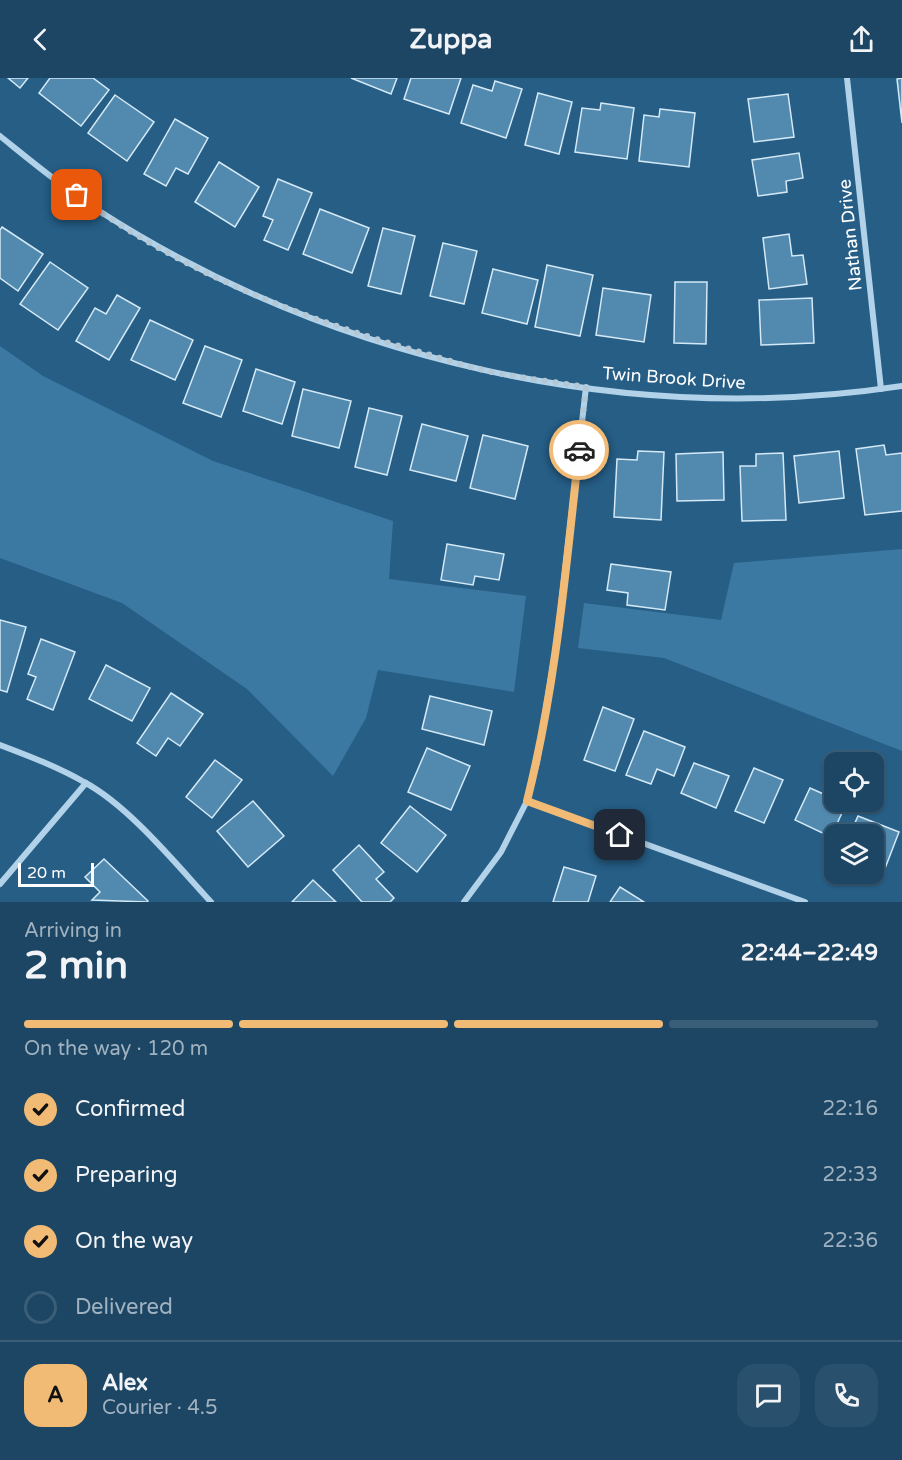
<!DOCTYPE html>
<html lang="en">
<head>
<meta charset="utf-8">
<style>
	:root { --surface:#1c4664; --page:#29506d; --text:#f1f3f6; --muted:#a0b1bf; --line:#3a5e78; --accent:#f1bb76 }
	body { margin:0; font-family:"Varela Round",sans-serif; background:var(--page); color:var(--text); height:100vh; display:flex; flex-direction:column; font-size:22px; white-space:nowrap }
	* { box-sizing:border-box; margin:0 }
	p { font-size:20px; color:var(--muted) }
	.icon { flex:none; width:33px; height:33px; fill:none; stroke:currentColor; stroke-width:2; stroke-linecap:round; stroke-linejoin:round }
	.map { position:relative; height:824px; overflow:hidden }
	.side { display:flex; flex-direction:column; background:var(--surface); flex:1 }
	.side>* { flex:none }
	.controls { position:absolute; left:824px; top:674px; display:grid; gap:12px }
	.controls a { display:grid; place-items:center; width:60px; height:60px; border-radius:12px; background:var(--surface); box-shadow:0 2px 4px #0004,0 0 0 2px var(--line); font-size:30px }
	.scale { position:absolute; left:18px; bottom:15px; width:76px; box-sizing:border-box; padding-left:6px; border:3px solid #fff; border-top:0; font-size:16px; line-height:21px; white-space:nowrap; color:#fff; -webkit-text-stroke:4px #265e86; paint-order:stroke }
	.pin { position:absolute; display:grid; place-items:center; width:51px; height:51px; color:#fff; margin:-26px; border-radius:12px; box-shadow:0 3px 9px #0006 }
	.courier { position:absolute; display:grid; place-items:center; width:60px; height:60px; margin:-30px; border:4px solid #f1bb76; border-radius:50%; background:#fff; color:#222; box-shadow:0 2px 8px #0007 }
	.overview em { font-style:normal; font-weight:700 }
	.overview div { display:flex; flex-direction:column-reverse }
	.overview { display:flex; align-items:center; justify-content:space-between; height:102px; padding:0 24px }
	h1 { font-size:39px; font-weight:700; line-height:45px }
	.bar { display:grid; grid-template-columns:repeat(4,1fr); gap:9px 6px; align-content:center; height:72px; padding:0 24px }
	.bar i { height:8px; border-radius:4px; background:var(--line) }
	.bar .active { background:var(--accent) }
	.bar p { grid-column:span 4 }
	.line { display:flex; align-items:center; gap:15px; padding:0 24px; border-top:2px solid var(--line) }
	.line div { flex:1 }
	.round { display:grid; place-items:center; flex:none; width:63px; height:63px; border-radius:18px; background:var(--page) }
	ol { padding:0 24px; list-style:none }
	li { display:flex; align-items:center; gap:18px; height:66px }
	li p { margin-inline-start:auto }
	li .icon { padding:6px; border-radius:50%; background:var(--accent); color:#111; stroke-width:4 }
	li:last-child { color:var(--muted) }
	li i { width:33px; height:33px; border:3px solid var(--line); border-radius:50% }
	header { display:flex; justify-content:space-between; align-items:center; height:78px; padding:0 24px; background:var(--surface); font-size:27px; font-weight:700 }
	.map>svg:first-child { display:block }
</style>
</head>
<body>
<header><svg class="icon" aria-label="back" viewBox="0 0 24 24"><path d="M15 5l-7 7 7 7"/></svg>Zuppa<svg class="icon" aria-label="share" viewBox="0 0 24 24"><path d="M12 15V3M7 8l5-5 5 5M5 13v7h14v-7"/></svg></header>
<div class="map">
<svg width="902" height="824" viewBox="0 0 902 824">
	<rect width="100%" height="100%" fill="#265e86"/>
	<!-- green -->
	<g fill="#3b79a2">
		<path d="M 0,268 L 43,298 L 213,383 L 393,443 L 389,501 L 526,518 L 514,614 L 378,592 L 366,640 L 333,698 L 247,611 L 122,525 L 0,480 Z"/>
		<path d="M 902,471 L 902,673 L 664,580 L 578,570 L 584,525 L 721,542 L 734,485 Z"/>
	</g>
	<!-- building -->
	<g fill="#528aaf" stroke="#d4e9f6" stroke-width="1.5">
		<path d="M 8,0 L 28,0 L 20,10 Z"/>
		<path d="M 50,0 L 93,0 L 109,12 L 81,48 L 39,15 Z"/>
		<path d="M 351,0 L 397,0 L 391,16 Z"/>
		<path d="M 411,0 L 461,0 L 449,36 L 404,21 Z"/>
		<path d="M 902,0 L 902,45 L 897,1 Z"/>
		<path d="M 495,3 L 522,11 L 506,60 L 461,45 L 473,7 L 492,13 Z"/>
		<path d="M 538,15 L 572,24 L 559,76 L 525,67 Z"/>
		<path d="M 788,16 L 794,59 L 754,64 L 748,21 Z"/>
		<path d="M 115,17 L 154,44 L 127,83 L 88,55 Z"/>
		<path d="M 601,25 L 634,30 L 627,81 L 575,74 L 582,30 L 600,32 Z"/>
		<path d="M 660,31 L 695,35 L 689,89 L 639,83 L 644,37 L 659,39 Z"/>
		<path d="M 175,41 L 208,60 L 188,96 L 176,90 L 166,108 L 144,96 Z"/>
		<path d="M 799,75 L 803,100 L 786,103 L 787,114 L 758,118 L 752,82 Z"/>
		<path d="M 219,84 L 259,109 L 235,149 L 195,124 Z"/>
		<path d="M 278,101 L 312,115 L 288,172 L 264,162 L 273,142 L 263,138 Z"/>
		<path d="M 320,131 L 369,150 L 352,195 L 303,176 Z"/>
		<path d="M 2,149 L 43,176 L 18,213 L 0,200 L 0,152 Z"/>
		<path d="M 383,150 L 415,158 L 401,216 L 368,208 Z"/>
		<path d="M 789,156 L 792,178 L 803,177 L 807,206 L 769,211 L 763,160 Z"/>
		<path d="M 443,165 L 477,173 L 464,226 L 430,218 Z"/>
		<path d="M 50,184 L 88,210 L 58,252 L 20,226 Z"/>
		<path d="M 547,187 L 593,197 L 580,258 L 535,249 Z"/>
		<path d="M 493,191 L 538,202 L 527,246 L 482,235 Z"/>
		<path d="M 675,204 L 707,204 L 706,266 L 674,265 Z"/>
		<path d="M 603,210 L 651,217 L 644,264 L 596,257 Z"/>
		<path d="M 117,217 L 140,230 L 109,282 L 76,263 L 95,230 L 106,236 Z"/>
		<path d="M 812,220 L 814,265 L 761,267 L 759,222 Z"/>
		<path d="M 150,242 L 193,262 L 175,302 L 131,282 Z"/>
		<path d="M 205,268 L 242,282 L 221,339 L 183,325 Z"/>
		<path d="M 256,291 L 295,304 L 282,346 L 243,333 Z"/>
		<path d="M 303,311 L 351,323 L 339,370 L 292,358 Z"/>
		<path d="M 369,330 L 402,338 L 387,397 L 355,389 Z"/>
		<path d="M 422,346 L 468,358 L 456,403 L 410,392 Z"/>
		<path d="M 483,357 L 528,368 L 515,421 L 470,410 Z"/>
		<path d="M 884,367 L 886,377 L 902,375 L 902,433 L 865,437 L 856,371 Z"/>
		<path d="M 638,373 L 664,374 L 661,442 L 614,439 L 617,381 L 637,382 Z"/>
		<path d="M 839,373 L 844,420 L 799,425 L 794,378 Z"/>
		<path d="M 723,374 L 724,422 L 677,423 L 676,376 Z"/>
		<path d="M 783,375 L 786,442 L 742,443 L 740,388 L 756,388 L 756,376 Z"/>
		<path d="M 447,466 L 504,476 L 499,502 L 475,498 L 473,507 L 441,502 Z"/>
		<path d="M 611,486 L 671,494 L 665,532 L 627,527 L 628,515 L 607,512 Z"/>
		<path d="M 0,542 L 26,549 L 7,614 L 0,612 Z"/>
		<path d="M 41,561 L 75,574 L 53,632 L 27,621 L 36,599 L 28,596 Z"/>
		<path d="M 106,587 L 150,610 L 132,643 L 89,621 Z"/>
		<path d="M 171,615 L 203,636 L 180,668 L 168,660 L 156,678 L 137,665 Z"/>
		<path d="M 430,618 L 492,633 L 484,667 L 422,651 Z"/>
		<path d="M 603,629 L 634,641 L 615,693 L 584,682 Z"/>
		<path d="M 644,653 L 685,669 L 674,698 L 657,691 L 651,706 L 626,697 Z"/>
		<path d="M 427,670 L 470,688 L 451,732 L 408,714 Z"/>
		<path d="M 215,682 L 242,702 L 212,740 L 186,719 Z"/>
		<path d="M 694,685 L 729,698 L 716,730 L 681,715 Z"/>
		<path d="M 754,690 L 783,702 L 764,745 L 735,733 Z"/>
		<path d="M 810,710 L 846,726 L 831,759 L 795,742 Z"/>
		<path d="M 253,723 L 284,758 L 248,789 L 217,753 Z"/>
		<path d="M 410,728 L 446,757 L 417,794 L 381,765 Z"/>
		<path d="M 858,738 L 899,754 L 884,793 L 873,789 L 873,756 L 850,756 Z"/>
		<path d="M 359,767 L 384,794 L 376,801 L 394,820 L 390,824 L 362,824 L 333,792 Z"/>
		<path d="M 104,781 L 148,823 L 147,824 L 92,822 L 100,814 L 85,799 Z"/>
		<path d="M 564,789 L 596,798 L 588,824 L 553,824 Z"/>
		<path d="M 313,802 L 336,824 L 292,824 Z"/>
		<path d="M 620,809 L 644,824 L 610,824 Z"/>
	</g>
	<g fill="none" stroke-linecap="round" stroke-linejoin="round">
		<!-- minor -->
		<g stroke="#b1d2e8" stroke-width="6">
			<path d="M 847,0 L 881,311"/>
			<path d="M 0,58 C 31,83 62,109 96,131 C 330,282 626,350 902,308"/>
			<path d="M 0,667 C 29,678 58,689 84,704 C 129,728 176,786 211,824"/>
			<path d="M 527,723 L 805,824"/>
			<path d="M 0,806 L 86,705"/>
			<path d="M 464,824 L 501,774 L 527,723 L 537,684 L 557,563 L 586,309"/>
		</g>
	</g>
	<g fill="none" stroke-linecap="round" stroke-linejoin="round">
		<!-- done -->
		<path stroke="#b3c7d5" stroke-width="6" stroke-dasharray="0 10.8" d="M 77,117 C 177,192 298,239 417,273 C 442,280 467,289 492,294 C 523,300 555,304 586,309 L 579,372"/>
		<!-- route -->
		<path stroke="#f1bb76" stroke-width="8" d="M 579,372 C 566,489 556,608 527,723 L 620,757"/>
	</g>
	<g text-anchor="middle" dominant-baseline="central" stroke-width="5" stroke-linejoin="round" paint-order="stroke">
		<!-- street labels -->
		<g font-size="18" fill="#fff" stroke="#265e86">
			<text transform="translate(850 157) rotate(-96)">Nathan Drive</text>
			<text transform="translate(674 300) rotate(4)">Twin Brook Drive</text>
		</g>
	</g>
</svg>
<div class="controls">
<a><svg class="icon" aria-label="locate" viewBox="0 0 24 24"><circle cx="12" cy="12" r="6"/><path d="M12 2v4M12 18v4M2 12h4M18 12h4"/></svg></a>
<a><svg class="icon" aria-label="layers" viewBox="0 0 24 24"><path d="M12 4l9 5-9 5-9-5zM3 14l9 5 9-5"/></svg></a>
</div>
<div class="scale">20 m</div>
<div class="pin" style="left:77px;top:117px;background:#ea580c"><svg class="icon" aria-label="bag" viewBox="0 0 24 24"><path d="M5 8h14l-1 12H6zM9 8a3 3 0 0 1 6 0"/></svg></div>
<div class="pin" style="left:620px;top:757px;background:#1f2937"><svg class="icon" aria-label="home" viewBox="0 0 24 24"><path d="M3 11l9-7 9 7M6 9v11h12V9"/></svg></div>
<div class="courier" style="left:579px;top:372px"><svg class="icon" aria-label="car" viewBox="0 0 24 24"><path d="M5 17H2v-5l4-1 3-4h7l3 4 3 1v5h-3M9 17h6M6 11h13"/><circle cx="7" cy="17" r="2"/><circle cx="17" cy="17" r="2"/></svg></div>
</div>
<section class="side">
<div class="overview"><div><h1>2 min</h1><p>Arriving in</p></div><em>22:44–22:49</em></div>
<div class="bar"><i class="active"></i><i class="active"></i><i class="active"></i><i></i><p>On the way · 120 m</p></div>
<ol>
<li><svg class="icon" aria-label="check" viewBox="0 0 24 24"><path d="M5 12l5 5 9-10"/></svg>Confirmed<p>22:16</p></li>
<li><svg class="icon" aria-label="check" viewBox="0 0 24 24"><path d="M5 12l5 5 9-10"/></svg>Preparing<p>22:33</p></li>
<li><svg class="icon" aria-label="check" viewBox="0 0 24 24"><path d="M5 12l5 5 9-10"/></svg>On the way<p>22:36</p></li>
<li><i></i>Delivered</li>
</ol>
<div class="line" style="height:108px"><b class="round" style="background:var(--accent);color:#111">A</b><div><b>Alex</b><p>Courier · 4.5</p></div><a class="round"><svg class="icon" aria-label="chat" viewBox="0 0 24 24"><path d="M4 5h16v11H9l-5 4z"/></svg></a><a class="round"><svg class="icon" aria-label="phone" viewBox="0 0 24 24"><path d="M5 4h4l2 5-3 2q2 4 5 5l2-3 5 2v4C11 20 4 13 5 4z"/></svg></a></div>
</section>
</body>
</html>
